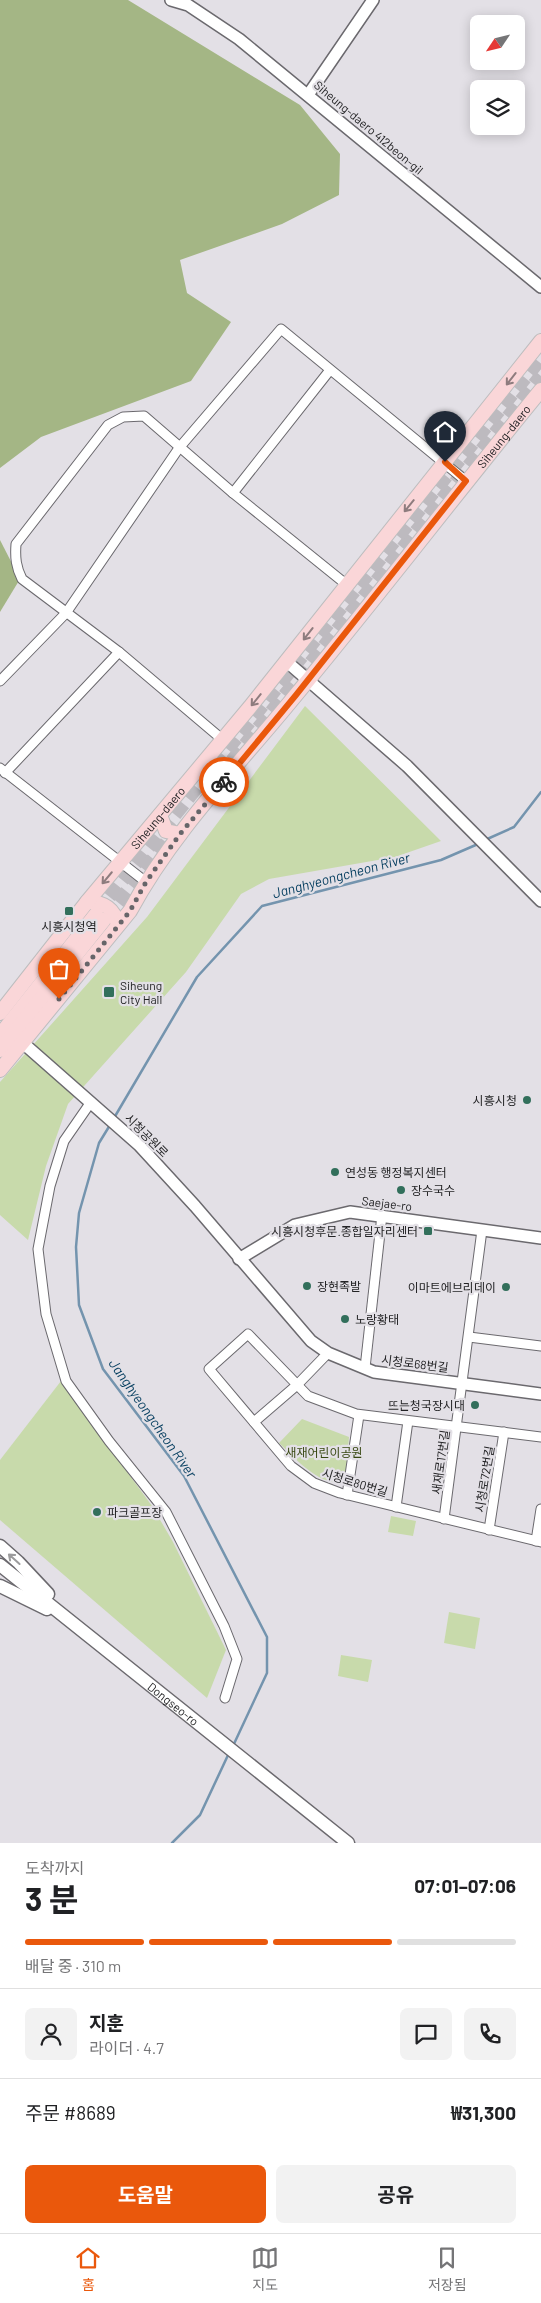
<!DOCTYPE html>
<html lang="ko">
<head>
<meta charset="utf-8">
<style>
	:root { --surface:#fff; --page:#f2f2f2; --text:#202124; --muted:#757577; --line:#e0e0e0; --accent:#ea580c }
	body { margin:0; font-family:Barlow,"Noto Sans KR",sans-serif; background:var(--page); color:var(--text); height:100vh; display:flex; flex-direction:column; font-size:19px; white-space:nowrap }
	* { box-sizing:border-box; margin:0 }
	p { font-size:16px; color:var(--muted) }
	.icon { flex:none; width:28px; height:28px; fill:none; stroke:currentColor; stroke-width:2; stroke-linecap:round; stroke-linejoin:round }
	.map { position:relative; height:1843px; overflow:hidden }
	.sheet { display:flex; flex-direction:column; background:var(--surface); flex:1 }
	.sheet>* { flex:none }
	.needle { width:32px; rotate:235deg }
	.fabs { position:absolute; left:470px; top:15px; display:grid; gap:10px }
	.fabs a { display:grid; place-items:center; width:55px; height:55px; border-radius:8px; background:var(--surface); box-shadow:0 2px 12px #0003; font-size:25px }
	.pin { position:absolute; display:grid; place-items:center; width:42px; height:42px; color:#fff; margin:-51px -21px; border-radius:50% 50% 50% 0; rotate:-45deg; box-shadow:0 0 5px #0007 }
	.pin .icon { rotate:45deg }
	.courier { position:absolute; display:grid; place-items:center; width:50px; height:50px; margin:-25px; border:4px solid #ea580c; border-radius:50%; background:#fff; color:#222; box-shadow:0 1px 6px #0007 }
	.headline em { font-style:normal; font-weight:700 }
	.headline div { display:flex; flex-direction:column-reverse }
	.headline { display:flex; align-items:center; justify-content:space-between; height:85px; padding:0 25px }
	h1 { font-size:32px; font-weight:700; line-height:38px }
	.bar { display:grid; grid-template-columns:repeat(4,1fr); gap:8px 5px; align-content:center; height:60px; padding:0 25px }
	.bar i { height:6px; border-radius:4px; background:var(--line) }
	.bar .on { background:var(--accent) }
	.bar p { grid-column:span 4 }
	.line { display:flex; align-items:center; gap:12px; padding:0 25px; border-top:1px solid var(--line) }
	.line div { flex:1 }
	.round { display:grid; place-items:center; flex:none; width:52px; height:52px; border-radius:8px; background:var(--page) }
	.primary-button { display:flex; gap:10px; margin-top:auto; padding:10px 25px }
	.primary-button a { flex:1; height:58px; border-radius:8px; background:var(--accent); color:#fff; font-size:20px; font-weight:700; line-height:58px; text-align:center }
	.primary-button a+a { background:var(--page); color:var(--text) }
	.dock { display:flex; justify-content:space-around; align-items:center; height:70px; border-top:1px solid var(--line); background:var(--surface); font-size:14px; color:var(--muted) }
	.dock a { display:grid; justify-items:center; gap:2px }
	.dock .on { color:var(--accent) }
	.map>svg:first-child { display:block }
</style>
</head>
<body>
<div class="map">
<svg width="541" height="1843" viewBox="0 0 541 1843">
	<rect width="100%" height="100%" fill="#e3e0e6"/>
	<!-- green -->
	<g fill="#c8daab">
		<path d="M 305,706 L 441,841 L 395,857 L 269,879 L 241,894 L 186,972 L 68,1104 L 46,1166 L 28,1240 L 0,1215 L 0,1082 L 147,917 Z"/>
		<path d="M 61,1381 L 152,1506 L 173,1542 L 226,1650 L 207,1698 L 0,1520 L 0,1460 Z"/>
		<path d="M 302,1419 L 349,1437 L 345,1483 C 319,1486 296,1459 279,1443 Z"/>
		<path d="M 391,1516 L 416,1521 L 413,1536 L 388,1532 Z"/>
		<path d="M 449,1612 L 480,1618 L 475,1649 L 444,1643 Z"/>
		<path d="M 341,1655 L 372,1660 L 368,1682 L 338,1676 Z"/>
	</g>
	<!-- forest -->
	<g fill="#a4b685">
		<path d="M 0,0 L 128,0 L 300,105 L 340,154 L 339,195 L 282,224 L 180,260 L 187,293 L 231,322 L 191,381 L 41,437 L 0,468 Z"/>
		<path d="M 0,540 L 20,579 L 0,612 Z"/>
	</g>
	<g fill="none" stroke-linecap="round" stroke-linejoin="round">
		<!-- stream -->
		<g stroke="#7494ae" stroke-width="2.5">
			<path d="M 485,840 L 514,827 L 541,792"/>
			<path d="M 114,1118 L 197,977 L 262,906 L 441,860 L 478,844"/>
			<path d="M 110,1125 L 99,1143 L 79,1213 L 76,1247 L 79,1305 L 103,1369 L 184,1476 L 267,1637 L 267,1673 L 233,1746"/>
			<path d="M 172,1843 L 200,1815 L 229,1753"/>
		</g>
		<!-- primary-tunnel -->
		<g stroke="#bdbabf" stroke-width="14" stroke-dasharray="14 7" stroke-linecap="butt">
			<path d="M 232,761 L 541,376"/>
			<path d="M 96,913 L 541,358"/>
			<path d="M 105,919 L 170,838"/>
		</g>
		<!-- minor casing -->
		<g stroke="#6b696e" stroke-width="11">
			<g id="minor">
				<path d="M 330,370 L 233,493 L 347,585"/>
				<path d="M 0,681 L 66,613 L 179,448 L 281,329 L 466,481"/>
				<path d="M 223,740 L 119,652 L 22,579 C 16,567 15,558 16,544 L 108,425 L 123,417 L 144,416 L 233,493"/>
				<path d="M 0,768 L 146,882"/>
				<path d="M 5,773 L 119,652"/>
				<path d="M 91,1102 L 64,1141 L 50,1186 L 38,1249 L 46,1314 L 66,1381 L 109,1441 L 166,1512 L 224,1626 L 237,1659 L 225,1698"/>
				<path d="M 469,1337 L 541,1346"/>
				<path d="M 365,1368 L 382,1215"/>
				<path d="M 254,1422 L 297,1385 L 328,1353"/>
				<path d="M 541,1437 L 356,1414 L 308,1396 L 248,1334 L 209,1369 L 291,1466 L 314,1483 L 340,1493 L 541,1542"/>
				<path d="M 347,1495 L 359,1415"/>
				<path d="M 396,1507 L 408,1421"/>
				<path d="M 444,1519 L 482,1230"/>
				<path d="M 489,1530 L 504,1432"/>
				<path d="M 536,1541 L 541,1509"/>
			</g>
		</g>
		<!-- tertiary casing -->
		<g stroke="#6b696e" stroke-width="14">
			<g id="tertiary">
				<path d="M 171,0 L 188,5 L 239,39 L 541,287"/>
				<path d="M 308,95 L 373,0"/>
				<path d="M 286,661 L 407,766 L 541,901"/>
				<path d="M 23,1043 L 139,1145 L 195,1206 L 311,1341 L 328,1353 L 374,1372 L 541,1394"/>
				<path d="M 239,1259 L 295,1225 L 350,1212 L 541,1238"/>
			</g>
		</g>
		<!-- secondary casing -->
		<g stroke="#6b696e" stroke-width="15">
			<g id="secondary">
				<path d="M 0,1546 L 18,1562 L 48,1594"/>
				<path id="s1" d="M 0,1565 L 348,1843"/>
				<path d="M 0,1586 L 47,1609"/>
			</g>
		</g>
		<!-- primary casing -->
		<g stroke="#bdbdbe" stroke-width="16">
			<g id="primary">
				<path d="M 160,815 L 166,831 L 180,834"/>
				<path d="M 87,902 C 104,902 114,908 118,925"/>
				<path id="s2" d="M 0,1013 L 87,902 L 250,707 L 541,341"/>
				<path d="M 0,1035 L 96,914"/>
				<path d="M 0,1050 L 104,920"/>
				<path id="s3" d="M 0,1070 L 130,911 C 173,831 238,766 295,696 C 379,595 458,491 541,390"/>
			</g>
		</g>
		<!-- minor -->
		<use href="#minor" stroke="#fff" stroke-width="9"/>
		<!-- tertiary -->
		<use href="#tertiary" stroke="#fff" stroke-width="11"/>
		<!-- secondary -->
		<use href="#secondary" stroke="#fff" stroke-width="12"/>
		<!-- primary -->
		<use href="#primary" stroke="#fad6d8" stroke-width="14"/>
	</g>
	<!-- one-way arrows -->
	<defs><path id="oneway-shaft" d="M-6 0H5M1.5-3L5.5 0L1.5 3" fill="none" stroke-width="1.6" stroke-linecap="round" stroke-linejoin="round" transform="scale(1.25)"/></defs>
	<g stroke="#8e7c7e">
		<use href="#oneway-shaft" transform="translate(511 379) rotate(128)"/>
		<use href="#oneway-shaft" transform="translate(409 506) rotate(129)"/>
		<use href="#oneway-shaft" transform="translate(308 634) rotate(128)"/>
		<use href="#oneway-shaft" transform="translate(256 700) rotate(129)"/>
		<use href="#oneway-shaft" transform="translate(107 878) rotate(130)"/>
	</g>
	<use stroke="#9c9c9d" href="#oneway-shaft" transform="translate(14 1559) rotate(-138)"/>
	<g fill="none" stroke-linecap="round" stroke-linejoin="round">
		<!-- done -->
		<path stroke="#666569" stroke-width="5" stroke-dasharray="0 9" d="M 59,999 L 130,911 L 146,882 L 180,834 L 224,782"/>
		<!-- route -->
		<path stroke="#ea580c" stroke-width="6" d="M 224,782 L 296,695 L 466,481 L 445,462"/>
	</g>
	<!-- markers -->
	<g fill="#326f5b" stroke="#e3e0e6" stroke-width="2">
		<rect x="64" y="906" width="10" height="10" rx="2.5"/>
		<rect x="103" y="986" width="12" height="12" rx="2.5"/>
		<circle cx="527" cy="1100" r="5"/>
		<circle cx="335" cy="1172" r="5"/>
		<circle cx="401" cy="1190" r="5"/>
		<rect x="423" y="1226" width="10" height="10" rx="2.5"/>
		<circle cx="307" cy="1286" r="5"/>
		<circle cx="506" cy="1287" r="5"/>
		<circle cx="345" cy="1319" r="5"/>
		<circle cx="475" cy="1405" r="5"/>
		<circle cx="97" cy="1512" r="5"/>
	</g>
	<g text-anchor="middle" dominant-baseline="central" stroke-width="4.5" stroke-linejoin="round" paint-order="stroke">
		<!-- street labels -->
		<g font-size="12" fill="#232325" stroke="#e3e0e6">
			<text transform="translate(369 127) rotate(40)">Siheung-daero 412beon-gil</text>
			<text stroke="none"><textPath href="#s3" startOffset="810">Siheung-daero</textPath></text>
			<text stroke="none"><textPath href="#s2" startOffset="251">Siheung-daero</textPath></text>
			<text transform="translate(147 1135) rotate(45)">시청공원로</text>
			<text transform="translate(387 1203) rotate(7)">Saejae-ro</text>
			<text transform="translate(415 1363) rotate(7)">시청로68번길</text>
			<text transform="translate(440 1462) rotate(-82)">새재로17번길</text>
			<text transform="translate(484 1479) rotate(-81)">시청로72번길</text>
			<text transform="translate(355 1482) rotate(17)">시청로80번길</text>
			<text stroke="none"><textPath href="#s1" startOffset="222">Dongseo-ro</textPath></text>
		</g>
		<!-- poi labels -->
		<g font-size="12" fill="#232325" stroke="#e3e0e6" text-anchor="start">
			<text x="69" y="926" text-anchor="middle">시흥시청역</text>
			<text x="120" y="985">Siheung<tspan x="120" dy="14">City Hall</tspan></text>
			<text x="517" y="1100" text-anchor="end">시흥시청</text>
			<text x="345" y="1172">연성동 행정복지센터</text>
			<text x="411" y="1190">장수국수</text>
			<text x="418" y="1231" text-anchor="end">시흥시청후문.종합일자리센터</text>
			<text x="317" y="1286">장현족발</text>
			<text x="496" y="1287" text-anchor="end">이마트에브리데이</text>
			<text x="355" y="1319">노랑황태</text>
			<text x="465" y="1405" text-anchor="end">뜨는청국장시대</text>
			<text x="107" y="1512">파크골프장</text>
		</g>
		<!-- park labels -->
		<g font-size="12" fill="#374711" stroke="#e3e0e6">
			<text x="324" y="1452">새재어린이공원</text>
		</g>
		<!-- water labels -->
		<g font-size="14" font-style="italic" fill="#033c5e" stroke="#e3e0e6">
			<text transform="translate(341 875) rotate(-15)">Janghyeongcheon River</text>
			<text transform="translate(153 1418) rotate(55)">Janghyeongcheon River</text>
		</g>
	</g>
</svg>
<div class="fabs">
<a><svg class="needle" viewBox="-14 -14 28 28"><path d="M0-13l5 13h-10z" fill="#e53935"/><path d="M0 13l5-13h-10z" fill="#757577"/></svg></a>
<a><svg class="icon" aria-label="layers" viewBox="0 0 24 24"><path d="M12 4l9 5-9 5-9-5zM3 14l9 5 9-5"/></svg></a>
</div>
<div class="pin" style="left:59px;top:999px;background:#ea580c"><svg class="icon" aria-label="bag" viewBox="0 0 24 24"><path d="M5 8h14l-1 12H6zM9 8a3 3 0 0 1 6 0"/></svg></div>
<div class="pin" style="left:445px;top:462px;background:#1f2937"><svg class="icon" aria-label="home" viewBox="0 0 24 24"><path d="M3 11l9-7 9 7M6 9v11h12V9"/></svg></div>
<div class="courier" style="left:224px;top:782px"><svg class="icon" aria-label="bike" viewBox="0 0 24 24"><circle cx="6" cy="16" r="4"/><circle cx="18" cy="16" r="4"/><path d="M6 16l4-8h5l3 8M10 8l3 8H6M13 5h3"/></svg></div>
</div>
<section class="sheet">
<div class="headline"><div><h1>3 분</h1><p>도착까지</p></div><em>07:01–07:06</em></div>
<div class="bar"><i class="on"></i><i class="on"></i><i class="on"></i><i></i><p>배달 중 · 310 m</p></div>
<div class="line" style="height:90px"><a class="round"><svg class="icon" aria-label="person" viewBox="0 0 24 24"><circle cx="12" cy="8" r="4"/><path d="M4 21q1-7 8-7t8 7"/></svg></a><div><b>지훈</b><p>라이더 · 4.7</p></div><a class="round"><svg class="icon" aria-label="chat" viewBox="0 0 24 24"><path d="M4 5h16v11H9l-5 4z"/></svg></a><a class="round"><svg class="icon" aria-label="phone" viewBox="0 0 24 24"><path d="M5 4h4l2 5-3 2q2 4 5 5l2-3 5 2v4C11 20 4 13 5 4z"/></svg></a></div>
<div class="line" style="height:65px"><div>주문 #8689</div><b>₩31,300</b></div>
<div class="primary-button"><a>도움말</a><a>공유</a></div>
</section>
<nav class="dock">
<a class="on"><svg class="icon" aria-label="home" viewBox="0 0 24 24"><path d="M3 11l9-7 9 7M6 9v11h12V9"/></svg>홈</a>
<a><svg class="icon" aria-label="map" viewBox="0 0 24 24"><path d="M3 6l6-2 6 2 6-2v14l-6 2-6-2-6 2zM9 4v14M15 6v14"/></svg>지도</a>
<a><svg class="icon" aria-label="saved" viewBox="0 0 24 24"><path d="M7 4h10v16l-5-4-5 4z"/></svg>저장됨</a>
</nav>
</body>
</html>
